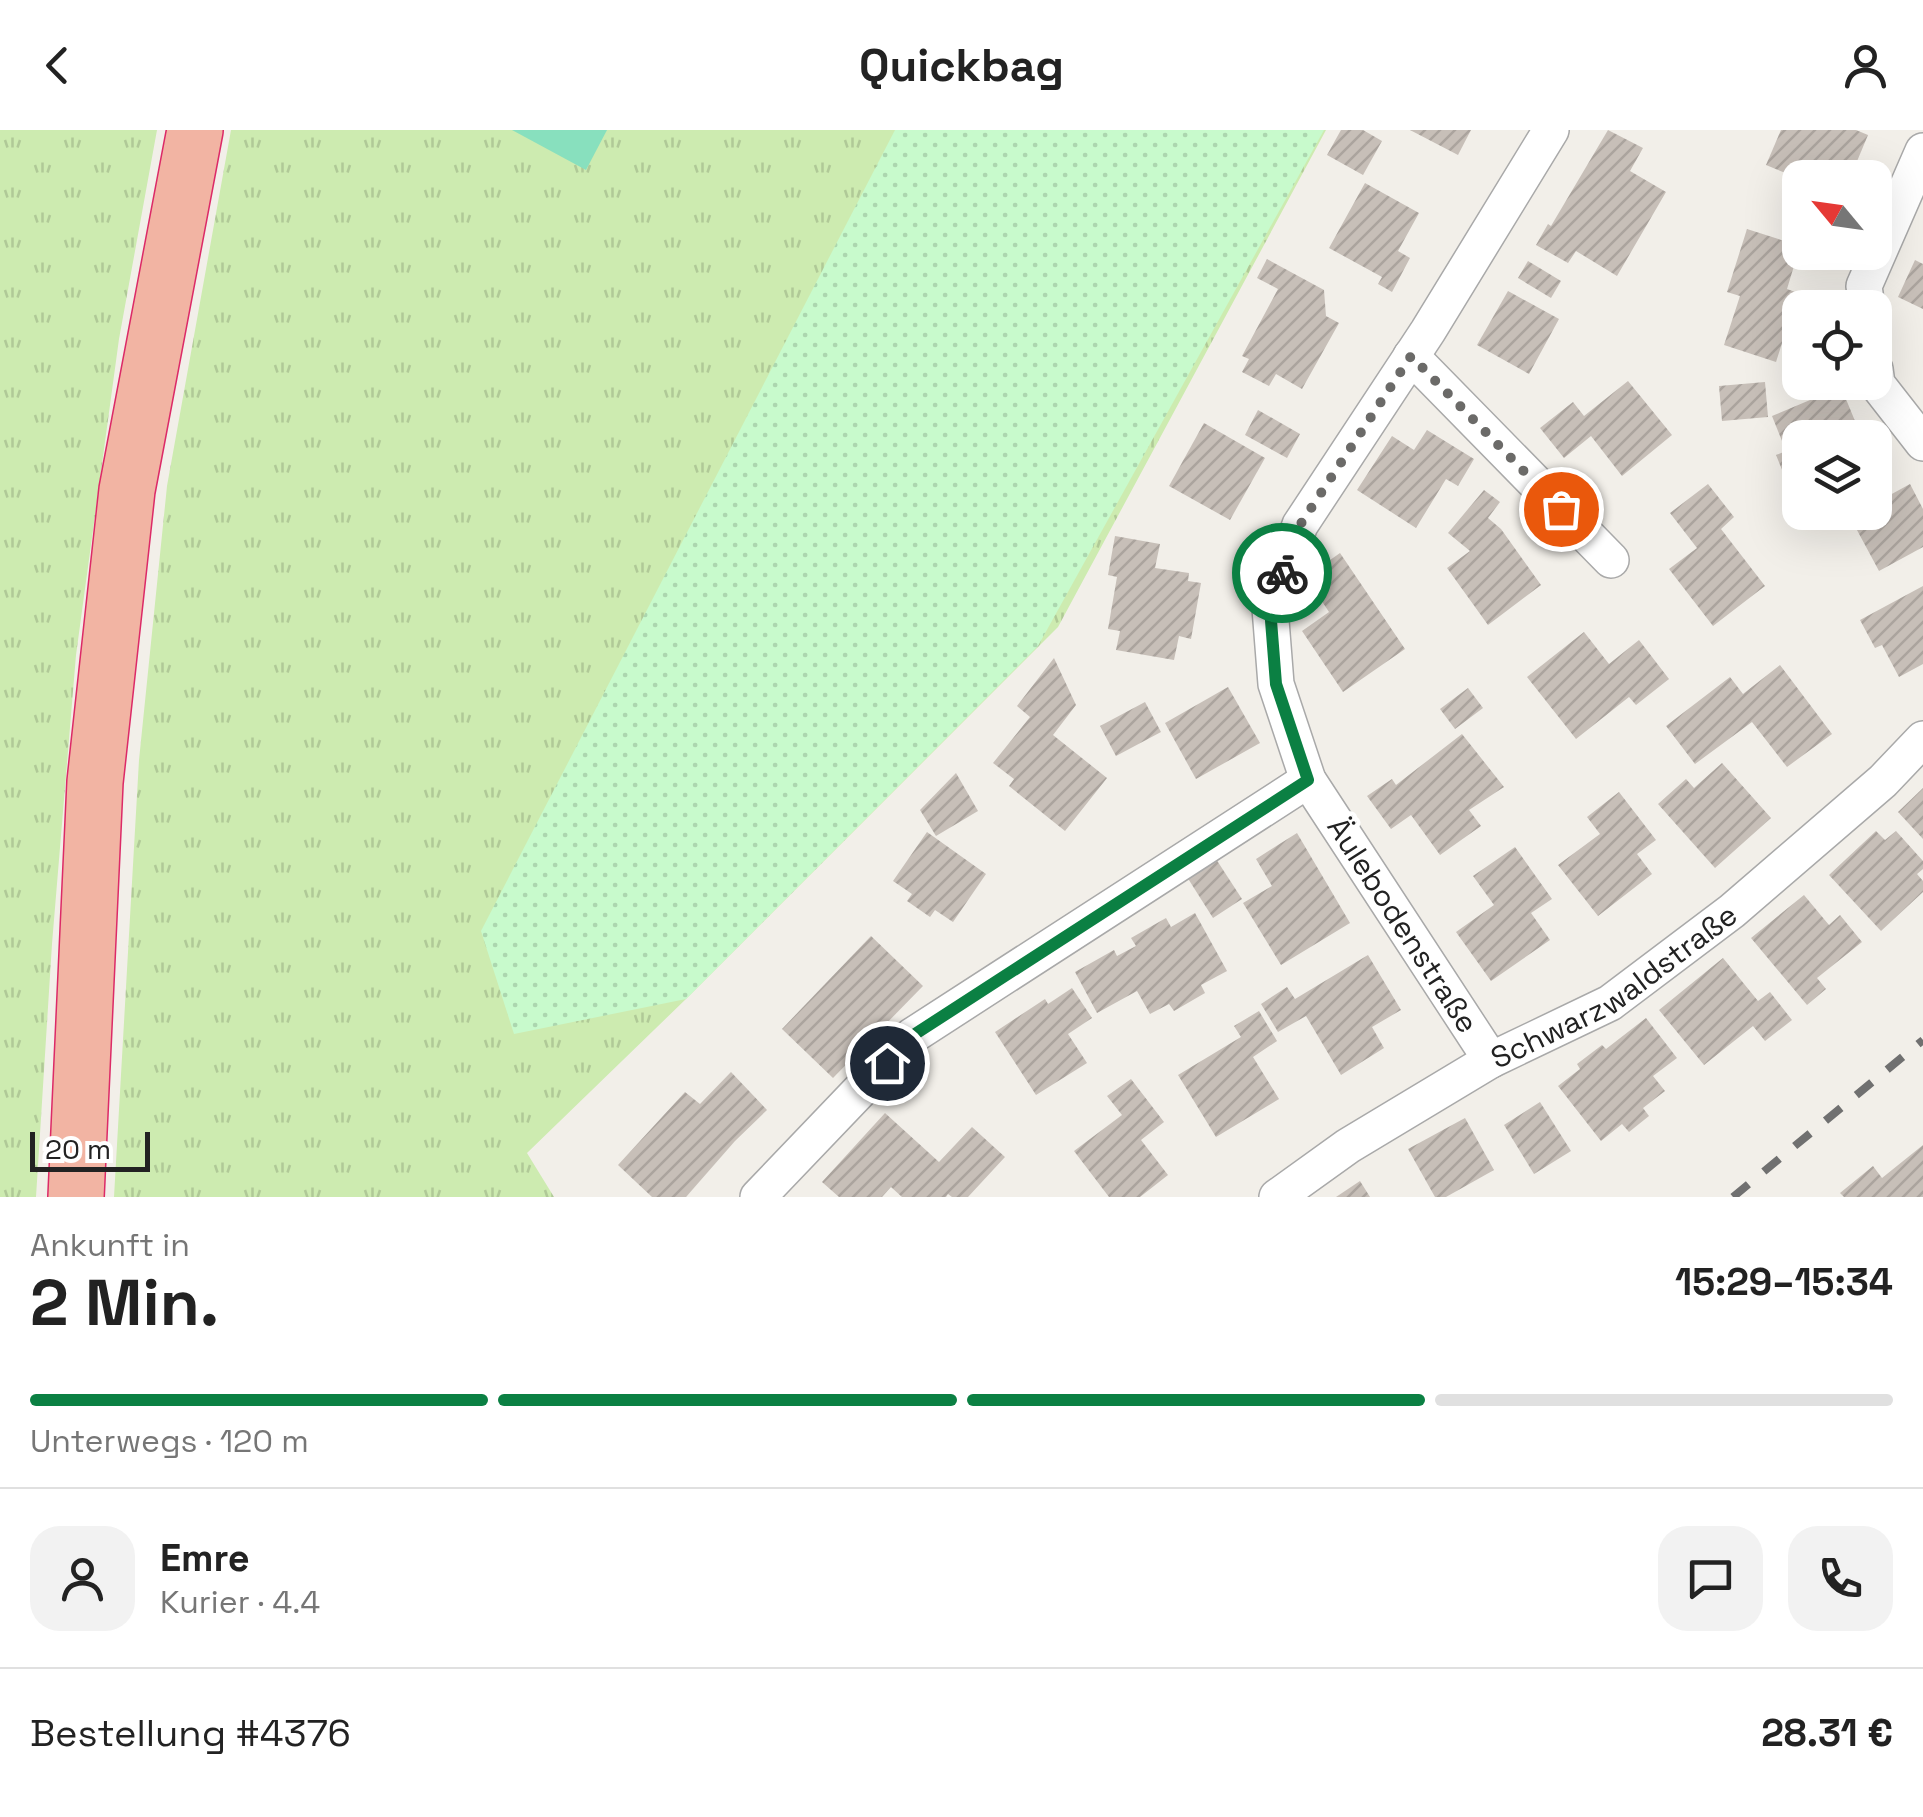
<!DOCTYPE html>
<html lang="de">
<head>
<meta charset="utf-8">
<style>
	:root { --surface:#fff; --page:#f2f2f2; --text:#222; --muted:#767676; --line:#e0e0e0; --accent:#0b8043 }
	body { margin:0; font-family:"Space Grotesk",sans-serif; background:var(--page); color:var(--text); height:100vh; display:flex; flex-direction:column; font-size:38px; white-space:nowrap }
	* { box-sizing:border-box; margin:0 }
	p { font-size:32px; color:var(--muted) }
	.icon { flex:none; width:55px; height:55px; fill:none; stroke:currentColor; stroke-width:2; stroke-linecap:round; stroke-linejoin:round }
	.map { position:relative; height:1067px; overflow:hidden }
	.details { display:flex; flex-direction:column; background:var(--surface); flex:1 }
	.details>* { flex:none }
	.needle { width:65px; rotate:299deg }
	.fabs { position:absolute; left:1782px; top:30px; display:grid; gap:20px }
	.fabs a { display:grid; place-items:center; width:110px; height:110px; border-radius:20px; background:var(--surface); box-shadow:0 10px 40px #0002; font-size:50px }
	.scale { position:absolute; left:30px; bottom:25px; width:120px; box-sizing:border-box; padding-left:10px; border:5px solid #222; border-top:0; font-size:28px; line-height:35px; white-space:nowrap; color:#222; -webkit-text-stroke:8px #fff; paint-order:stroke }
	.pin { position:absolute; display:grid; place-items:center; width:85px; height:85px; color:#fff; margin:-42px; border:5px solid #fff; border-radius:50%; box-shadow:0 2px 10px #0007 }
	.courier { position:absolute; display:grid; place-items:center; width:100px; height:100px; margin:-50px; border:8px solid #0b8043; border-radius:50%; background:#fff; color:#222; box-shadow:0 2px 12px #0007 }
	.summary em { font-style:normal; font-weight:700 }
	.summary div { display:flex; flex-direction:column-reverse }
	.summary { display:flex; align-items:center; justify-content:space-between; height:170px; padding:0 30px }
	h1 { font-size:65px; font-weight:700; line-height:75px }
	.bar { display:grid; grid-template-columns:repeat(4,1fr); gap:15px 10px; align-content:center; height:120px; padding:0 30px }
	.bar i { height:12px; border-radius:8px; background:var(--line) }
	.bar .selected { background:var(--accent) }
	.bar p { grid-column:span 4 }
	.line { display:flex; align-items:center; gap:25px; padding:0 30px; border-top:2px solid var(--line) }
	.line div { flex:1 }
	.round { display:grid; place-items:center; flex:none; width:105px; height:105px; border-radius:30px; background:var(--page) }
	header { display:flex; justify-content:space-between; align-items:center; height:130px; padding:0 30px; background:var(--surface); font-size:45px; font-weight:700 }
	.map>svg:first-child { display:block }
</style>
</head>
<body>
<header><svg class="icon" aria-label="back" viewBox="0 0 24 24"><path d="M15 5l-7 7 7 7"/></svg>Quickbag<svg class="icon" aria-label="person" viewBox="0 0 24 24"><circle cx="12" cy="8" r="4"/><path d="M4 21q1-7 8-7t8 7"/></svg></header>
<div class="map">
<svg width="1923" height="1067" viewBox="0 0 1923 1067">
	<defs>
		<pattern id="grass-tufts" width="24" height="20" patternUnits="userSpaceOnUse" patternTransform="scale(2.5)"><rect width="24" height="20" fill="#cdebb0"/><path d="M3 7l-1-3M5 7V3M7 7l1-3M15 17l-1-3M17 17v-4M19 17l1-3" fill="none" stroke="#b0c997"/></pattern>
		<pattern id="park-dots" width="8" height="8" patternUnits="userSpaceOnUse" patternTransform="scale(2.5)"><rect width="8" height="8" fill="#c8facc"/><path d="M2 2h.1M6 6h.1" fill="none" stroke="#acd6af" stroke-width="1.8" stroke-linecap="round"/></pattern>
		<pattern id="building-hatch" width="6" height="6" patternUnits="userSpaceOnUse" patternTransform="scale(2.5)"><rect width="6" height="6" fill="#c7bfb8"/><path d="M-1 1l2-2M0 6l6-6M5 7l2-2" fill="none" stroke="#aba49e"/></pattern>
	</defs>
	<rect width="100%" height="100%" fill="#f2efe9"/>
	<!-- grass -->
	<g fill="url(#grass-tufts)">
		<path d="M 0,0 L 157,0 L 119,209 L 76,525 L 52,814 L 36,1067 L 0,1067 Z"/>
		<path d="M 231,0 L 1326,0 L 1058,497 L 686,869 L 527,1023 L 554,1067 L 114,1067 L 139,630 L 167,356 Z"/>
	</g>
	<!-- park -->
	<path fill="url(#park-dots)" d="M 895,0 L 1324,0 L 1038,516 L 686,869 L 514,904 L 481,801 Z"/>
	<!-- pitch -->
	<path fill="#88e0be" d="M 512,0 L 607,0 L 586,40 Z"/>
	<!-- building -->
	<g fill="url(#building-hatch)">
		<path d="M 1341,0 L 1363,0 L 1382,11 L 1363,45 L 1327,25 Z"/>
		<path d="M 1410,0 L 1471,0 L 1458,25 Z"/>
		<path d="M 1608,0 L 1643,18 L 1630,41 L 1666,62 L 1617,146 L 1576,121 L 1568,133 L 1536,115 L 1548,94 L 1551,96 Z"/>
		<path d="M 1781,0 L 1856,0 L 1868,5 L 1850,48 L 1800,49 L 1766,35 Z"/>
		<path d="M 1365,53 L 1419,83 L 1398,121 L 1410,128 L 1392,162 L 1378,154 L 1382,147 L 1329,118 Z"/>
		<path d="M 1747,99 L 1800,116 L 1787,159 L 1798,163 L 1776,232 L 1724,215 L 1740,166 L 1727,162 Z"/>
		<path d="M 1267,129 L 1324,160 L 1326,186 L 1339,193 L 1302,259 L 1276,244 L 1269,256 L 1242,242 L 1249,229 L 1242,226 L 1278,159 L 1257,148 Z"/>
		<path d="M 1915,130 L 1923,134 L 1923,179 L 1898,167 Z"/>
		<path d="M 1528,131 L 1561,151 L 1551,168 L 1518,148 Z"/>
		<path d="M 1508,161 L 1559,189 L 1529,244 L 1477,215 Z"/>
		<path d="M 1628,251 L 1672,305 L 1622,346 L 1591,306 L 1564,328 L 1540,298 L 1573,272 L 1584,286 Z"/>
		<path d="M 1765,252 L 1768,287 L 1722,291 L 1719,256 Z"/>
		<path d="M 1841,257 L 1862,308 L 1800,308 L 1800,361 L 1792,364 L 1776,325 L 1786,321 L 1772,286 Z"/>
		<path d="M 1258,280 L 1300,304 L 1287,328 L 1245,305 Z"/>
		<path d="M 1204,293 L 1265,328 L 1230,390 L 1169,356 Z"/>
		<path d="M 1427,300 L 1474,329 L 1458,356 L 1446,349 L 1416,398 L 1357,360 L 1392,306 L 1414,320 Z"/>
		<path d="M 1708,354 L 1734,387 L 1721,399 L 1765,456 L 1713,496 L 1669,439 L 1697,418 L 1670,383 Z"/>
		<path d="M 1910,354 L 1923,379 L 1923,417 L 1879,441 L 1850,387 L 1841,393 L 1835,382 L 1875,382 L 1875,364 L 1879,371 Z"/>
		<path d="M 1484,360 L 1500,372 L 1488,388 L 1501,399 L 1541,455 L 1488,495 L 1447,438 L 1470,421 L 1448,403 Z"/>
		<path d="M 1115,406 L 1160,414 L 1155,438 L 1189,443 L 1188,451 L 1201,453 L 1191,509 L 1179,506 L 1174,530 L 1116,520 L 1120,501 L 1108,499 L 1117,447 L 1108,445 Z"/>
		<path d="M 1340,423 L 1405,519 L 1343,562 L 1302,501 L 1329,482 L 1306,447 Z"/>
		<path d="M 1923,456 L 1923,534 L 1899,547 L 1882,515 L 1875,518 L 1860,490 Z"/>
		<path d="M 1584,502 L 1609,534 L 1639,510 L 1669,549 L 1636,575 L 1629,567 L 1576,609 L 1527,547 Z"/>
		<path d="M 1054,528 L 1076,575 L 1053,605 L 1107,648 L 1065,701 L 1009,656 L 1014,649 L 993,633 L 1030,587 L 1017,576 Z"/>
		<path d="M 1780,535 L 1832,604 L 1787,637 L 1752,592 L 1695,634 L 1666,596 L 1730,547 L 1743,564 Z"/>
		<path d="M 1228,557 L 1260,613 L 1196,649 L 1165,593 Z"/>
		<path d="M 1468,558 L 1483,578 L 1455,599 L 1440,579 Z"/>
		<path d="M 1145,572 L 1161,602 L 1116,626 L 1100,596 Z"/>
		<path d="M 1462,604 L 1504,657 L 1469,680 L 1481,696 L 1440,725 L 1411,685 L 1391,699 L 1367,666 L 1392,649 L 1396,655 Z"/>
		<path d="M 1722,633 L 1771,688 L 1715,738 L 1658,674 L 1686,649 L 1694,658 Z"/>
		<path d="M 956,643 L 978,681 L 936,706 L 920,680 Z"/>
		<path d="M 1923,658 L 1923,709 L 1898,682 Z"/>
		<path d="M 1619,662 L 1656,710 L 1637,724 L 1652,744 L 1598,786 L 1558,735 L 1600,704 L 1587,687 Z"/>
		<path d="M 1876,701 L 1885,710 L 1896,701 L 1923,731 L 1923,739 L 1917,744 L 1923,751 L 1923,762 L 1881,801 L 1829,745 Z"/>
		<path d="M 927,702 L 986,744 L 953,792 L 935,780 L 930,787 L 907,771 L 912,764 L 893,751 Z"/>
		<path d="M 1297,703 L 1350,793 L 1281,835 L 1243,773 L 1272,756 L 1256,729 Z"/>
		<path d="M 1515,717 L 1552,769 L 1531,783 L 1550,810 L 1491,851 L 1456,802 L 1494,775 L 1473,746 Z"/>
		<path d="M 1216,729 L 1242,769 L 1213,788 L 1187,747 Z"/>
		<path d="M 1804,765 L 1829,795 L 1840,785 L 1862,812 L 1817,848 L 1826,859 L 1807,875 L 1751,808 Z"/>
		<path d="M 1195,783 L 1227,841 L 1201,855 L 1205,863 L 1174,881 L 1169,874 L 1150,884 L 1137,861 L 1097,883 L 1075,842 L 1114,820 L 1117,826 L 1136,816 L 1131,808 L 1166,788 L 1171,797 Z"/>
		<path d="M 871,806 L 923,856 L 833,948 L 782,899 Z"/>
		<path d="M 1368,825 L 1401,880 L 1372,897 L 1384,918 L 1341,945 L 1306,886 L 1278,902 L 1261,874 L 1287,857 L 1295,869 Z"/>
		<path d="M 1723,828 L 1758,871 L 1770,862 L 1792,890 L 1765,911 L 1753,896 L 1704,935 L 1659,880 Z"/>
		<path d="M 1072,858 L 1092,888 L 1068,904 L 1087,933 L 1036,965 L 995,902 L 1045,869 L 1048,874 Z"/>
		<path d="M 1259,881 L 1277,911 L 1253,927 L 1279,969 L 1216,1007 L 1178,945 L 1241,907 L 1234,896 Z"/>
		<path d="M 1646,888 L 1677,928 L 1653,946 L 1665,961 L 1643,978 L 1649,986 L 1629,1002 L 1622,994 L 1601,1011 L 1558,956 L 1580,939 L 1577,934 L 1602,915 L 1606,919 Z"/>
		<path d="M 731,942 L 767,980 L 735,1011 L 686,1067 L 652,1067 L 618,1035 L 685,962 L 700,974 Z"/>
		<path d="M 1131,949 L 1164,992 L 1141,1010 L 1168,1045 L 1140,1067 L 1109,1067 L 1074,1021 L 1122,985 L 1107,966 Z"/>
		<path d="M 1540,972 L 1571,1021 L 1534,1044 L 1504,995 Z"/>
		<path d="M 885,983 L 939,1032 L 972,997 L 1005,1027 L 968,1067 L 952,1067 L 948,1064 L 946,1067 L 902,1067 L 891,1057 L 882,1067 L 839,1067 L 822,1052 Z"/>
		<path d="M 1465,988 L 1494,1040 L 1446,1067 L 1435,1067 L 1408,1019 Z"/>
		<path d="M 1923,1015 L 1923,1067 L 1844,1067 L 1840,1063 L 1873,1036 L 1882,1048 Z"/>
		<path d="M 1360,1051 L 1370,1067 L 1336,1067 Z"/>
	</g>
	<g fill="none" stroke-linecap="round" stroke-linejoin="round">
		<!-- minor casing -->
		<g stroke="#a9a9a9" stroke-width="38">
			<g id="minor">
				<path d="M 1867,178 L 1864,156 L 1923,21"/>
				<path d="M 1411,226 L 1611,430"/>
				<path d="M 1875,239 L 1877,254 L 1923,313"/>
				<path d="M 1491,930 L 1308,650 L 1276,554 L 1270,478 L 1300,395 L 1428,201 L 1551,0"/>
				<path d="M 758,1067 L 912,906 L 1308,650"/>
				<path id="s1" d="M 1277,1067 L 1348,1016 L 1491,930 L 1610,873 L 1732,781 L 1883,651 L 1923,609"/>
			</g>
		</g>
		<!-- trunk casing -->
		<g stroke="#dc2a67" stroke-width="58">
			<path id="trunk" d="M 76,1067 L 95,652 L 127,360 L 195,0"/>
		</g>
		<!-- minor -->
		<use href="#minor" stroke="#fff" stroke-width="35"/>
		<!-- trunk -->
		<use href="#trunk" stroke="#f2b4a3" stroke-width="55"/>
		<!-- rail -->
		<path stroke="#707070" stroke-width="8" stroke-dasharray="20 20" stroke-linecap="butt" d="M 1733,1067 L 1923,910"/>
	</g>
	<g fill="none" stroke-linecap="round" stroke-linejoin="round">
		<!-- done -->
		<path stroke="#6b6a68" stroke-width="10" stroke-dasharray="0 18" d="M 1282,443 L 1300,395 L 1411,226 L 1561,379"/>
		<!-- route -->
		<path stroke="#0b8043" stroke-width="12" d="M 887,933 L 912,906 L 1308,650 L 1276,554 L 1270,478 L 1282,443"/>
	</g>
	<g text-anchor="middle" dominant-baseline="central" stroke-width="10" stroke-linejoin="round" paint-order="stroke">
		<!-- street labels -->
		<g font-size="30" fill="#222" stroke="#fff">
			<text transform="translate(1403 795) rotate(57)">Äulebodenstraße</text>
			<text stroke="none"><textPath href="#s1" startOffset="398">Schwarzwaldstraße</textPath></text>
		</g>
	</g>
</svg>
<div class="fabs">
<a><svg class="needle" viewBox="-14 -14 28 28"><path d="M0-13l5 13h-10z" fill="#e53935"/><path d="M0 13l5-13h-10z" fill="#767676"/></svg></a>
<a><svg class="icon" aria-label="locate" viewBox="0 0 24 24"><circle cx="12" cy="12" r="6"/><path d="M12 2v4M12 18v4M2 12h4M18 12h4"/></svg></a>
<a><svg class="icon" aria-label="layers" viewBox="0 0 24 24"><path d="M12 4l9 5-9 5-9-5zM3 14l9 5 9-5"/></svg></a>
</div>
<div class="scale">20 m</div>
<div class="pin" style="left:1561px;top:379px;background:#ea580c"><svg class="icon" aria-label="bag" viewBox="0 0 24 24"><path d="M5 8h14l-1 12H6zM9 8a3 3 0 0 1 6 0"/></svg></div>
<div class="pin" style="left:887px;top:933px;background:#1f2937"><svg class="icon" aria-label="home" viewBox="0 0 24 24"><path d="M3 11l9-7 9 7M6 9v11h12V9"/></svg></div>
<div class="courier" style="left:1282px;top:443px"><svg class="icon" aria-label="bike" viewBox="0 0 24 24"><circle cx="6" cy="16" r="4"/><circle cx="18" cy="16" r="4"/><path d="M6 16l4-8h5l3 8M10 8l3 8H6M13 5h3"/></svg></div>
</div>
<section class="details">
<div class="summary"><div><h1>2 Min.</h1><p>Ankunft in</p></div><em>15:29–15:34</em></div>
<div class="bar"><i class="selected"></i><i class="selected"></i><i class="selected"></i><i></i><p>Unterwegs · 120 m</p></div>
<div class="line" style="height:180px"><a class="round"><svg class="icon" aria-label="person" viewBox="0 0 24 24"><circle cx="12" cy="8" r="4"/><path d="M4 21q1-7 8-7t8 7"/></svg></a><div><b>Emre</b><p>Kurier · 4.4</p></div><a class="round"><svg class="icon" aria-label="chat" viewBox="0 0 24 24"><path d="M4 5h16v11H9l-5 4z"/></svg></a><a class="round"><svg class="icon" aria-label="phone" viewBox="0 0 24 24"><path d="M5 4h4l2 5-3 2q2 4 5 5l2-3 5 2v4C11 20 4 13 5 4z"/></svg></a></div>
<div class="line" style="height:130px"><div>Bestellung #4376</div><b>28.31 €</b></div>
</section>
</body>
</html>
